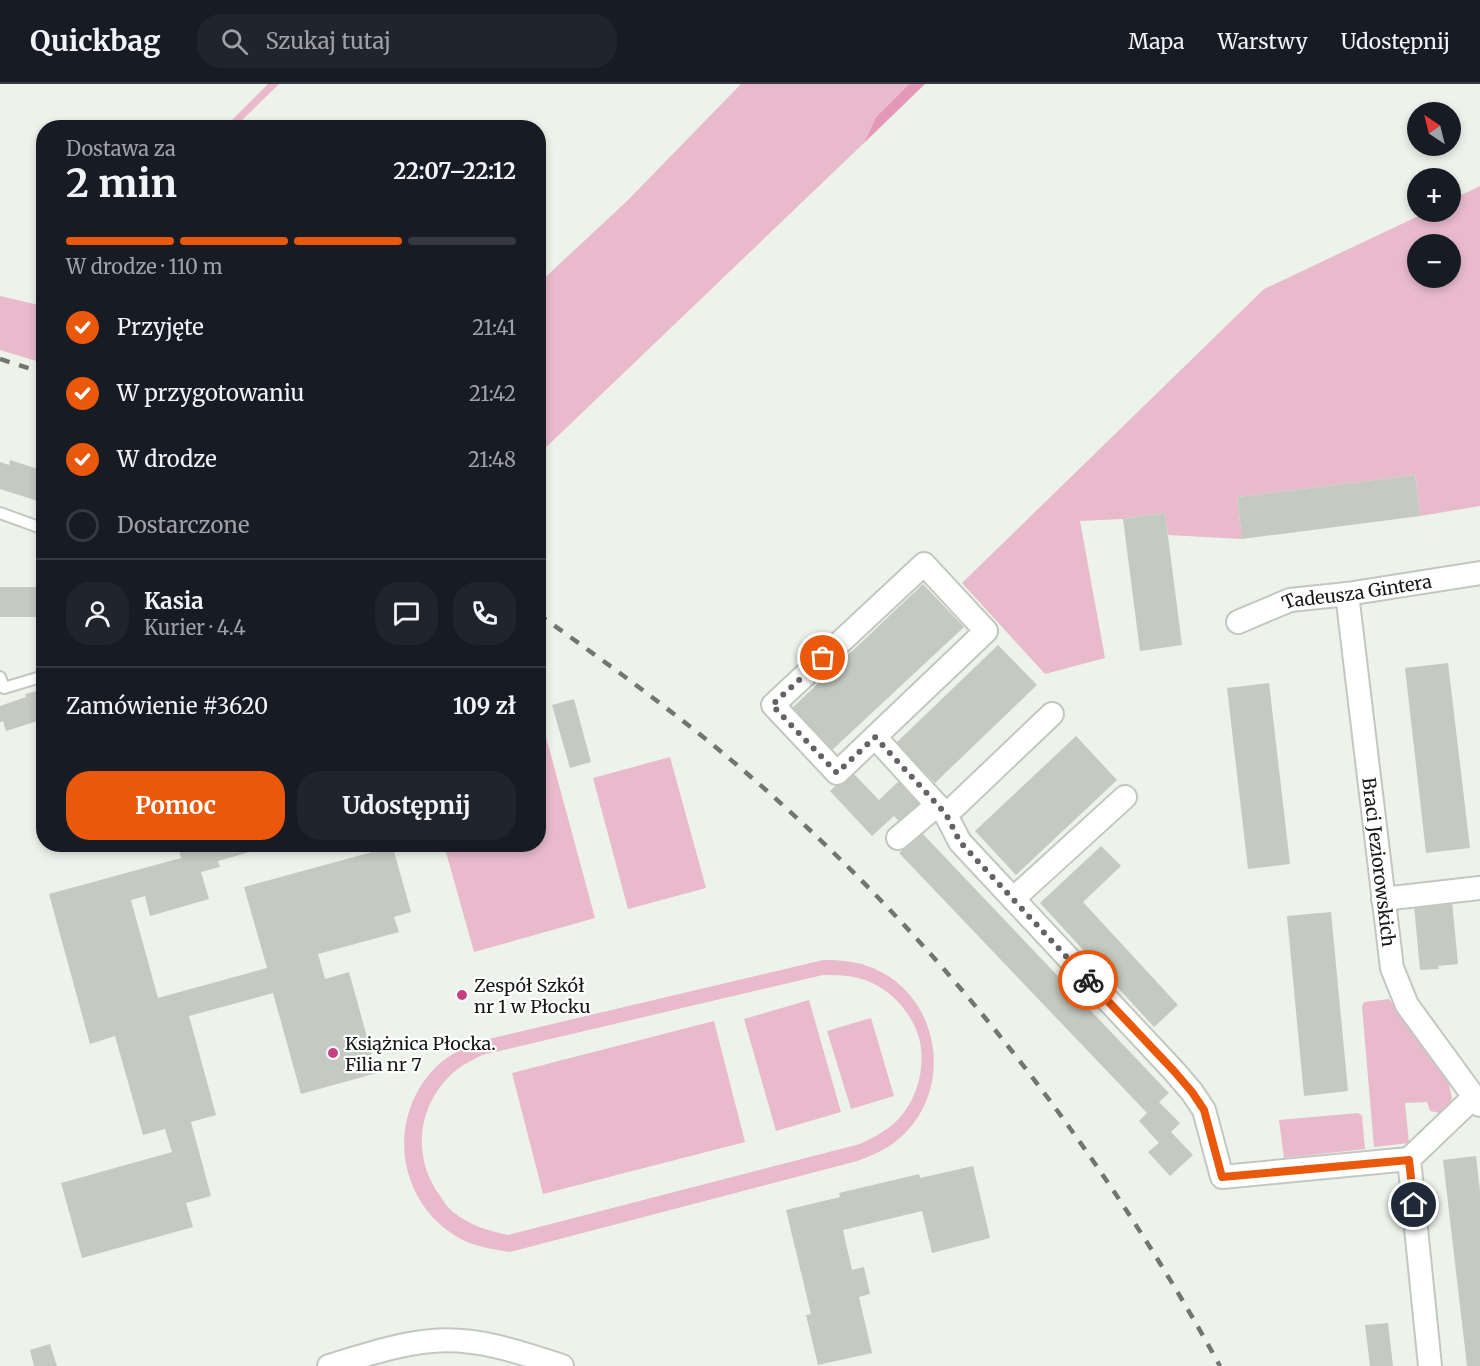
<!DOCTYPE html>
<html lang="pl">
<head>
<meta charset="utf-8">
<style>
	:root { --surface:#171b24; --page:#20242c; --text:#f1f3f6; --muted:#9ea1a6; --line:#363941; --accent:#ea580c }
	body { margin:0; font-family:Merriweather,serif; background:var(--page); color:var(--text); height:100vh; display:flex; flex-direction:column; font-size:22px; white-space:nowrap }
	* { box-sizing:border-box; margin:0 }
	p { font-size:20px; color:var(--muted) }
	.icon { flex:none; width:33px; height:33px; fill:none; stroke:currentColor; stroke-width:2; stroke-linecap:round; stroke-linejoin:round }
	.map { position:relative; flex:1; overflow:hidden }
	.sheet { position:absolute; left:36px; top:36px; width:510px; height:732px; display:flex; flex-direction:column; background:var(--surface); border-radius:24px; box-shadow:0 3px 9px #0003 }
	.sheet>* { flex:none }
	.needle { width:39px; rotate:325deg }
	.tools { position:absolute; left:1407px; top:18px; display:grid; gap:12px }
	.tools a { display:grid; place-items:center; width:54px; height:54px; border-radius:50%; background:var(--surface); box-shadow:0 3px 9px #0003; font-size:30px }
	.pin { position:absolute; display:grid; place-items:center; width:51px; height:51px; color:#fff; margin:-26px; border:3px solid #fff; border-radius:50%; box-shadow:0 2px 6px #0007 }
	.courier { position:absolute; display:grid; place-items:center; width:60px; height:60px; margin:-30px; border:4px solid #ea580c; border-radius:50%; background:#fff; color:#222; box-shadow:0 2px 8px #0007 }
	.head em { font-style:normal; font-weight:700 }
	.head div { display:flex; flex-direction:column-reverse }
	.head { display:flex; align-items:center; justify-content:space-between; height:102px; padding:0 30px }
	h1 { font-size:39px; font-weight:700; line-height:45px }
	.bar { display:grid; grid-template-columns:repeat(4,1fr); gap:9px 6px; align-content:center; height:72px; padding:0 30px }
	.bar i { height:8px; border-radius:4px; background:var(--line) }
	.bar .selected { background:var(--accent) }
	.bar p { grid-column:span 4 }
	.line { display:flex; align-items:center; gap:15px; padding:0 30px; border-top:2px solid var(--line) }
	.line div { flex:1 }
	.round { display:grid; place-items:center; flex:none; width:63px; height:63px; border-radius:24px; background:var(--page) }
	ol { padding:0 30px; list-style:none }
	li { display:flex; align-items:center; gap:18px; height:66px }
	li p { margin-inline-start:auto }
	li .icon { padding:6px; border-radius:50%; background:var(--accent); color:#fff; stroke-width:4 }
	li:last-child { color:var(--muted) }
	li i { width:33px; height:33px; border:3px solid var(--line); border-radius:50% }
	.primary-button { display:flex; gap:12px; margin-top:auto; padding:12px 30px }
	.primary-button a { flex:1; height:69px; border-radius:24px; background:var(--accent); color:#fff; font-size:24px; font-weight:700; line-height:69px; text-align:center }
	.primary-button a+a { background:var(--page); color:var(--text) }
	header { display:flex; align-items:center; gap:36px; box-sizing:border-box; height:84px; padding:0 30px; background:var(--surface); border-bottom:2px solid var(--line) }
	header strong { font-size:28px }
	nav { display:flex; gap:33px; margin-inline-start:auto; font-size:21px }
	.search { width:420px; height:54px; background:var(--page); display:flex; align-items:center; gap:15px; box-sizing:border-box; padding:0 21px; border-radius:24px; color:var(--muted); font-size:22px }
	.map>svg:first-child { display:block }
</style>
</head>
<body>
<header>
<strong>Quickbag</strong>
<div class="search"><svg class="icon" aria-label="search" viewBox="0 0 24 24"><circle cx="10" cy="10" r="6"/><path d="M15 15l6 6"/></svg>Szukaj tutaj</div>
<nav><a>Mapa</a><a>Warstwy</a><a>Udostępnij</a></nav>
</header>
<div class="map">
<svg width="1480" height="1282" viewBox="0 0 1480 1282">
	<rect width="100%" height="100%" fill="#edf3ea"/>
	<!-- green -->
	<g fill="#e9bacc" fill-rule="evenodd">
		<path d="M 268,0 L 279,0 L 235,43 L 225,43 Z"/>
		<path d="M 741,0 L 909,0 L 876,33 L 864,59 L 539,370 L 538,200 L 627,117 Z"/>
		<path d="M 1480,102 L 1480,422 L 1420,432 L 1415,391 L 1237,413 L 1242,455 L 1168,451 L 1165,429 L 1123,435 L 1080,437 L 1105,574 L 1045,590 L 962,499 L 1264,205 L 1427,128 L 1450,128 L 1451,116 ZM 1418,160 L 1450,160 L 1450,194 L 1418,194 Z"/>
		<path d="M 0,212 L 43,222 L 43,279 L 0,266 Z"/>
		<path d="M 539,627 L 595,834 L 474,868 L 444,761 L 538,760 Z"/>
		<path d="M 670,673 L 706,804 L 628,825 L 593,694 Z"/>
		<path d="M 823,876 C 840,876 857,877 873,884 C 940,912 955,1004 901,1053 C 888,1065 873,1071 857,1077 L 510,1168 C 493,1165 476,1163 461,1155 C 398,1121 385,1037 434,985 C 445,973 461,965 476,958 ZM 823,891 C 840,891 856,891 872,899 C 895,909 915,934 920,958 C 925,982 918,1013 901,1032 C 890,1045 875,1053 860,1060 L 508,1151 C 486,1146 471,1142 453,1128 C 448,1124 444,1118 441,1113 C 411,1074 417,1020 454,988 C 462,981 473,976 482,971 Z"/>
		<path d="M 1389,915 L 1448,996 L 1452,1014 L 1448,1022 L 1440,1029 L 1430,1027 L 1427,1018 L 1405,1019 L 1409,1059 L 1374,1063 L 1362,923 L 1364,918 Z"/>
		<path d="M 809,916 L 841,1028 L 776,1047 L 744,935 Z"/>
		<path d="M 871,934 L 894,1012 L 851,1025 L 827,947 Z"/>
		<path d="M 714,937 L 745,1058 L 543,1110 L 512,989 Z"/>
		<path d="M 1358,1029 L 1362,1032 L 1365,1065 L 1284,1074 L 1279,1036 Z"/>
	</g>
	<!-- forest -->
	<path fill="#e399b6" d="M 909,0 L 925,0 L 864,59 L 876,33 Z"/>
	<!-- building -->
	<g fill="#c4cac2">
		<path d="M 10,376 L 44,387 L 44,419 L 0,405 L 0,378 L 9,381 Z"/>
		<path d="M 1415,391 L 1420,432 L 1242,455 L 1237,413 Z"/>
		<path d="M 1165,429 L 1182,561 L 1140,567 L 1123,435 Z"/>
		<path d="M 923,500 L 964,543 L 831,667 L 791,625 Z"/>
		<rect x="0" y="503" width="44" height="30"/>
		<path d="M 998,561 L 1037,601 L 935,699 L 896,659 Z"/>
		<path d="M 1448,579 L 1470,764 L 1426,769 L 1405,584 Z"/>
		<path d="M 1269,599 L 1290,780 L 1248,785 L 1227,604 Z"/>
		<path d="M 44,605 L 44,635 L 6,647 L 3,637 L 0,638 L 0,622 L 26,613 L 25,610 Z"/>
		<path d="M 574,615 L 591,678 L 570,684 L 552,621 Z"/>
		<path d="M 1076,652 L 1117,696 L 1016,791 L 975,747 Z"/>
		<path d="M 851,687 L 879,716 L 900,696 L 921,719 L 900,738 L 894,732 L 872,752 L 830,707 Z"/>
		<path d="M 921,748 L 1169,1009 L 1159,1018 L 1180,1039 L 1171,1048 L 1193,1071 L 1170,1092 L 1148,1068 L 1159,1059 L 1139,1037 L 1147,1029 L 899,769 Z"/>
		<path d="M 178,760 L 274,761 L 218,777 L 220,783 L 201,788 L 209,815 L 150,832 L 145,812 L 131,816 L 158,914 L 267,884 L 244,803 L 376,767 L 374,760 L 392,760 L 411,828 L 394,833 L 399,848 L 318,870 L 325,895 L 349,888 L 377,989 L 301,1010 L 273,909 L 189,932 L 216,1031 L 191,1038 L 211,1112 L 186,1119 L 193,1143 L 82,1174 L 61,1099 L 172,1068 L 165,1045 L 143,1051 L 115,952 L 90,960 L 49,810 L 181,774 Z"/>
		<path d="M 1101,762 L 1121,782 L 1083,818 L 1178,921 L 1154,943 L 1040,819 Z"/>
		<path d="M 1452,817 L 1458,880 L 1438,882 L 1439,885 L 1420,886 L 1414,821 Z"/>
		<path d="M 1331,828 L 1348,1007 L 1304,1012 L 1287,832 Z"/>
		<path d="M 1476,1072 L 1480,1107 L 1480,1282 L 1467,1282 L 1443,1076 Z"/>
		<path d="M 973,1082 L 990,1154 L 932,1169 L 922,1127 L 843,1146 L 852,1186 L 864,1183 L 870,1210 L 859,1213 L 872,1269 L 818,1281 L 806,1231 L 811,1230 L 786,1126 L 840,1113 L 839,1109 L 919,1090 L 920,1094 Z"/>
		<path d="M 1388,1239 L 1393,1282 L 1370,1282 L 1365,1241 Z"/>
		<path d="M 50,1260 L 57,1282 L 34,1282 L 30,1266 Z"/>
	</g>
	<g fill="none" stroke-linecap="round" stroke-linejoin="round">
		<!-- service casing -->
		<g stroke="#c2c8c0" stroke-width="14">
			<g id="service">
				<path d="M 0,429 L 44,445"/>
				<path d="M 0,593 L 4,604 L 44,592"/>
			</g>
		</g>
		<!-- minor casing -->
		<g stroke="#c2c8c0" stroke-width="26">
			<g id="minor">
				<path d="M 924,480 L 986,547 L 837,689 L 773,621 Z"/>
				<path id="s1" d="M 1347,510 L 1392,884 L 1407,921 L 1480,1021"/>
				<path id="s2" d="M 1238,538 L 1290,516 L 1347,510 L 1480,489"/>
				<path d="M 875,653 L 946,731 L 960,758 L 1174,987 L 1192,1008 L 1204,1026 L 1222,1093 L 1409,1075"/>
				<path d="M 946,731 L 1052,630"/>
				<path d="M 898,754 L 937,721"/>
				<path d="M 1013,815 L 1125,713"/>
				<path d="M 1383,815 L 1480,804"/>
				<path d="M 329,1282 C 362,1272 397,1260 432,1257 C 476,1253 520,1268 562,1282"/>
				<path d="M 1430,1282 L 1409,1075 L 1474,1013"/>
			</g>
		</g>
		<!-- service -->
		<use href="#service" stroke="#fff" stroke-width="10"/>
		<!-- minor -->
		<use href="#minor" stroke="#fff" stroke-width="22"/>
		<!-- rail -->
		<g stroke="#727671" stroke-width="4.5" stroke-dasharray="10 10" stroke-linecap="butt">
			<path d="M 0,275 L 44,289"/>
			<path d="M 538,530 C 611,582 683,634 751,693 C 943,859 1098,1061 1220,1282"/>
		</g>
	</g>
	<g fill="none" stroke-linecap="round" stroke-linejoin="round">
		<!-- done -->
		<path stroke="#616460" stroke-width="6" stroke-dasharray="0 10.8" d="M 823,574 L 772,621 L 837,689 L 875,653 L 946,730 L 960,758 L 1088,896"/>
		<!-- route -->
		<path stroke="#ea580c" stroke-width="8" d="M 1088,896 L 1174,987 L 1192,1008 L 1204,1026 L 1222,1093 L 1409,1076 L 1414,1121"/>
	</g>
	<!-- markers -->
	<g fill="#c64082" stroke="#fff" stroke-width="2">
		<circle cx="462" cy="911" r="6"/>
		<circle cx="333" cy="969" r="6"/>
	</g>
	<g text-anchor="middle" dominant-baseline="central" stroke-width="4.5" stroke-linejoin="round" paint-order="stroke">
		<!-- street labels -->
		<g font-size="18" fill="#151715" stroke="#fff">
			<text stroke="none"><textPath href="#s2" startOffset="124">Tadeusza Gintera</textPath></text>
			<text stroke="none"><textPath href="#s1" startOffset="270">Braci Jeziorowskich</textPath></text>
		</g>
		<!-- poi labels -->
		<g font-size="18" fill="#151715" stroke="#fff" text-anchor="start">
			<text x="474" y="901">Zespół Szkół<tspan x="474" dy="21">nr 1 w Płocku</tspan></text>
			<text x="345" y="959">Książnica Płocka.<tspan x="345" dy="21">Filia nr 7</tspan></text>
		</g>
	</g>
</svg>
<div class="tools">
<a><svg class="needle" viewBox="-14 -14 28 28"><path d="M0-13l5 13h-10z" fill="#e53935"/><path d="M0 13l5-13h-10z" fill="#9ea1a6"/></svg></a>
<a>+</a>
<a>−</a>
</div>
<div class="pin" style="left:823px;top:574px;background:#ea580c"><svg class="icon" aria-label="bag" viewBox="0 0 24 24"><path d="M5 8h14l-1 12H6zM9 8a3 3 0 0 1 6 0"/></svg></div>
<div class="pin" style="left:1414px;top:1121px;background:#1f2937"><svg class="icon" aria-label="home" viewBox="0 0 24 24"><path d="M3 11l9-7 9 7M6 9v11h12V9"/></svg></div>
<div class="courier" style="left:1088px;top:896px"><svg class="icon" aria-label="bike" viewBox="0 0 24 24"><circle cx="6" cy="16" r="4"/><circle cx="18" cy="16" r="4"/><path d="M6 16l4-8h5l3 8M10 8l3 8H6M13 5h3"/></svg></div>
<section class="sheet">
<div class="head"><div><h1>2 min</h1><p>Dostawa za</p></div><em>22:07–22:12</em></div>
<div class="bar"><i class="selected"></i><i class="selected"></i><i class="selected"></i><i></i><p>W drodze · 110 m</p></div>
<ol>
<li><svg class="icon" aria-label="check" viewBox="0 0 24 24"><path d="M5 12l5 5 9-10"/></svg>Przyjęte<p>21:41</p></li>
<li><svg class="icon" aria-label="check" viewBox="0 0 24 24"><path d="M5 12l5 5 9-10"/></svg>W przygotowaniu<p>21:42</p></li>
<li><svg class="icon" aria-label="check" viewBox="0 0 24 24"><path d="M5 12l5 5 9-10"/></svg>W drodze<p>21:48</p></li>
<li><i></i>Dostarczone</li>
</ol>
<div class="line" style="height:108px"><a class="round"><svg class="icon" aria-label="person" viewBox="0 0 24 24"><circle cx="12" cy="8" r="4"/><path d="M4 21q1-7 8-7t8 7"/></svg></a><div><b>Kasia</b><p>Kurier · 4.4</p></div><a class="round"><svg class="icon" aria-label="chat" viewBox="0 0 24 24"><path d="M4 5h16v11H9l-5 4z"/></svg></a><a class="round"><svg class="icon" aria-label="phone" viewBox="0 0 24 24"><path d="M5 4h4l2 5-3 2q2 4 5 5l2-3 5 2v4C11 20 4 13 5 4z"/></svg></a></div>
<div class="line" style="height:78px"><div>Zamówienie #3620</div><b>109 zł</b></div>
<div class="primary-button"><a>Pomoc</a><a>Udostępnij</a></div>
</section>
</div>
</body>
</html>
